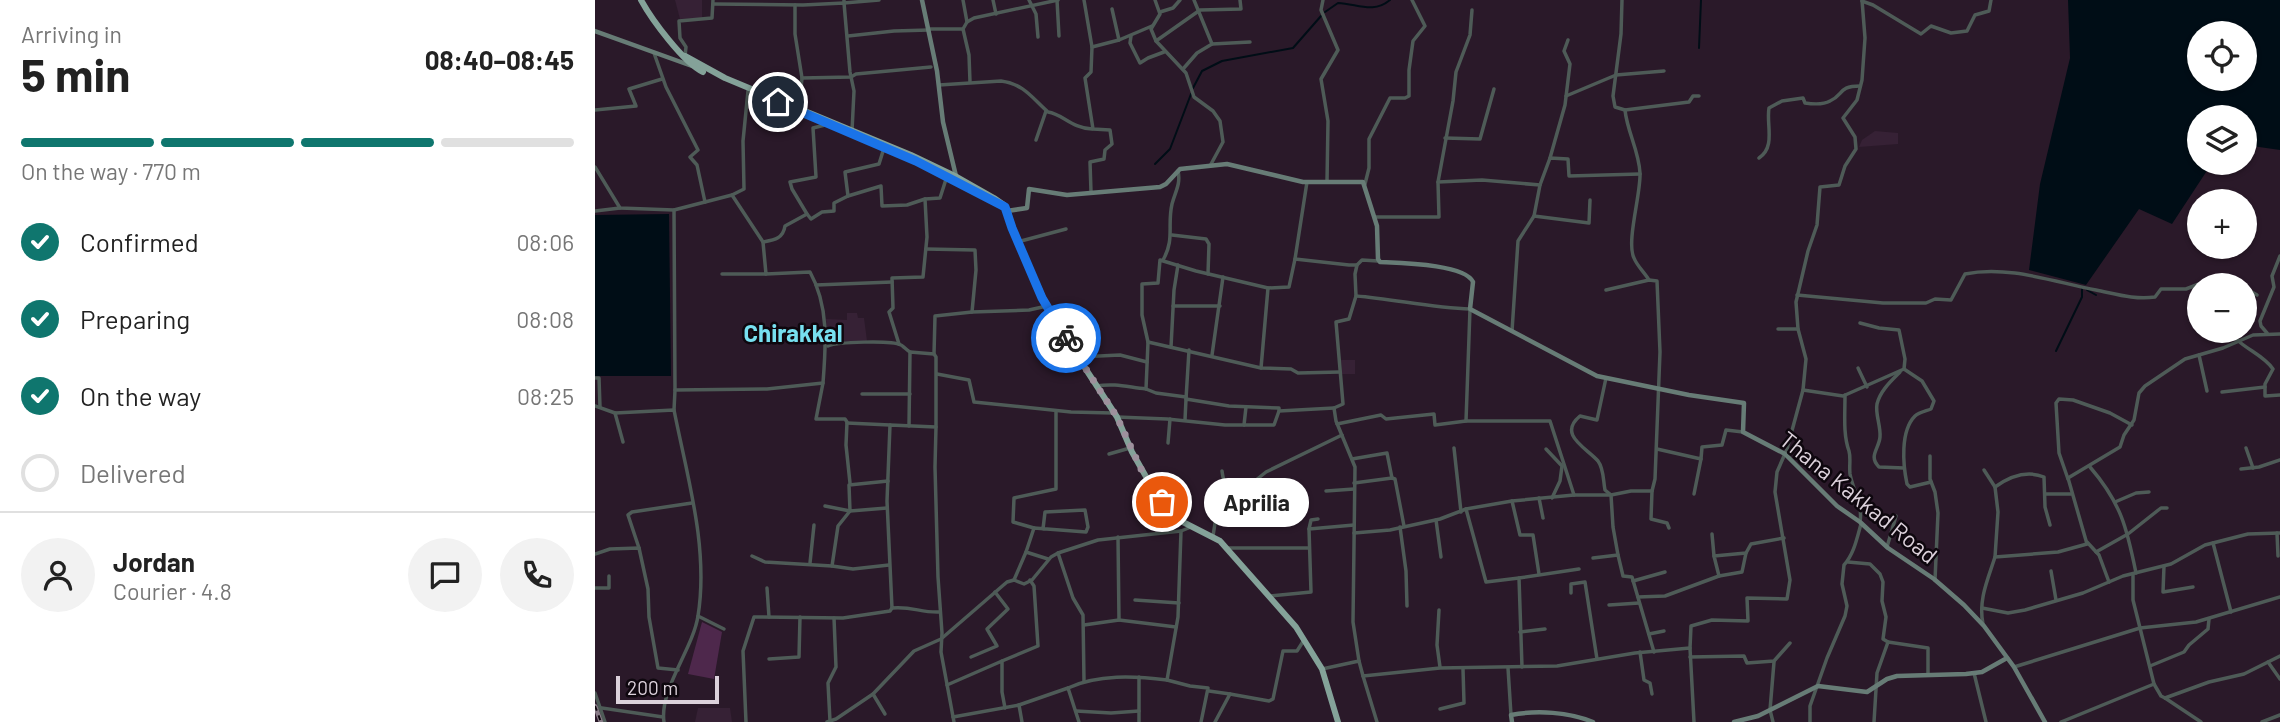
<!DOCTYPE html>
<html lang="en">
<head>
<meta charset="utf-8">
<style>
	:root { --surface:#fff; --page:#f2f2f2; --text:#222; --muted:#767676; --line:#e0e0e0; --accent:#0f766e }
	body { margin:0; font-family:Barlow,sans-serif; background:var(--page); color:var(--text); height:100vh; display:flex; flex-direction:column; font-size:26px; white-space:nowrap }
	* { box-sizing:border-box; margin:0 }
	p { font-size:23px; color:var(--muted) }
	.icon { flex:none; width:38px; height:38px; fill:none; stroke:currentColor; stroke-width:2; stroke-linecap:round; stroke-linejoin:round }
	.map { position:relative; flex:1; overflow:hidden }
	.sheet { display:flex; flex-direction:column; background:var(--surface); width:595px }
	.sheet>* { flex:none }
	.tools { position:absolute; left:1592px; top:21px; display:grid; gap:14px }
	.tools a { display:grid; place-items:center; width:70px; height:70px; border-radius:50%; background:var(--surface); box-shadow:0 2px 5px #0004; font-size:35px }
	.scale { position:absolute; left:21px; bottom:18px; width:103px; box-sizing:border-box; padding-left:7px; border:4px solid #dcd1db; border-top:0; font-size:19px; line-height:24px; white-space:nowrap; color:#dcd1db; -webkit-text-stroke:5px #0e070e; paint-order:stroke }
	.pin { position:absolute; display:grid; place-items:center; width:60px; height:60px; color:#fff; margin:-30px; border:4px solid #fff; border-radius:50%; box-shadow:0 2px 7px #0007 }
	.courier { position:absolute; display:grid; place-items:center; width:70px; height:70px; margin:-35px; border:5px solid #1a73e8; border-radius:50%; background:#fff; color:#222; box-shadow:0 2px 9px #0007 }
	.bubble { position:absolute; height:49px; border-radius:24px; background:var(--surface); box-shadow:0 2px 5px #0004; font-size:23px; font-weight:700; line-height:49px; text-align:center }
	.overview em { font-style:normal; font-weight:700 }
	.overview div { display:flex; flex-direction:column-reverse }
	.overview { display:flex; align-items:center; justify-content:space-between; height:119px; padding:0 21px }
	h1 { font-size:46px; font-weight:700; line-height:52px }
	.bar { display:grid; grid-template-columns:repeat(4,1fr); gap:10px 7px; align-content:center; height:84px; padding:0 21px }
	.bar i { height:9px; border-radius:5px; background:var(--line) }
	.bar .active { background:var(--accent) }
	.bar p { grid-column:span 4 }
	.line { display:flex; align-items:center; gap:18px; padding:0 21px; border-top:2px solid var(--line) }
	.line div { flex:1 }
	.round { display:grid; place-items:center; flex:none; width:74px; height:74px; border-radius:37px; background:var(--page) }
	ol { padding:0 21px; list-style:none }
	li { display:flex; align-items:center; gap:21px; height:77px }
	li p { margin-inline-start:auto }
	li .icon { padding:7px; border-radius:50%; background:var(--accent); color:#fff; stroke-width:4 }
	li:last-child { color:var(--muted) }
	li i { width:38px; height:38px; border:4px solid var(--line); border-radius:50% }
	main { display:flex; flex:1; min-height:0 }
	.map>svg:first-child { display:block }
</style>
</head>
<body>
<main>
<section class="sheet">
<div class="overview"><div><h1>5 min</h1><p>Arriving in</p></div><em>08:40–08:45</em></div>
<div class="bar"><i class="active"></i><i class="active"></i><i class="active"></i><i></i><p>On the way · 770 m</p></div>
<ol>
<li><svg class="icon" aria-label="check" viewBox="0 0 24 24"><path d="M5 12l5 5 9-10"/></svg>Confirmed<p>08:06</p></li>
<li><svg class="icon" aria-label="check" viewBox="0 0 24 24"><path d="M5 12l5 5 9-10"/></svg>Preparing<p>08:08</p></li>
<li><svg class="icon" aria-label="check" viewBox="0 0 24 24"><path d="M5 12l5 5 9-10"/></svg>On the way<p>08:25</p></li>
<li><i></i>Delivered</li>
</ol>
<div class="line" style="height:126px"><a class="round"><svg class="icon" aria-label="person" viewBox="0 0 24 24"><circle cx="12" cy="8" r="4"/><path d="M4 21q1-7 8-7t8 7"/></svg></a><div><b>Jordan</b><p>Courier · 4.8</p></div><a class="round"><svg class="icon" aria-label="chat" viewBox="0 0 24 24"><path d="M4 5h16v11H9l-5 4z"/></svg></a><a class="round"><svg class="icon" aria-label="phone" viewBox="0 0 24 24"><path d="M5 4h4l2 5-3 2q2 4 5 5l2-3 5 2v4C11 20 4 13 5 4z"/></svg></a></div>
</section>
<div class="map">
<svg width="1685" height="722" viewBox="0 0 1685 722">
	<rect width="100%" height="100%" fill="#2a1929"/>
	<!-- built -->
	<g fill="#362135">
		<path d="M 80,0 L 107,0 L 107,18 L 85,19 Z"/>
		<path d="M 1280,131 L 1303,133 L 1303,144 L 1264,147 L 1267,140 Z"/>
		<path d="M 252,313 L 262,313 L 263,318 L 269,318 L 272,341 L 233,342 L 231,319 L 252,320 Z"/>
		<path d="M 746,360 L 760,360 L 760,374 L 747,374 Z"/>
		<path d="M 103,708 L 135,708 L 137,722 L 100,722 Z"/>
	</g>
	<!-- green -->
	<path fill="#4e284c" d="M 107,622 L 127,632 L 119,679 L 93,674 Z"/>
	<!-- water -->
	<g fill="#000d16" fill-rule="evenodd">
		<path d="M 1473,0 L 1685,0 L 1685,150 L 1650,145 L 1650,117 L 1605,117 L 1605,163 L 1617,163 L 1577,224 L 1544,209 L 1491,285 L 1434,270 L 1445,184 L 1475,58 ZM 1605,33 L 1650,33 L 1650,79 L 1605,79 Z"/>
		<path d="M 74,214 L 76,376 L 0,376 L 0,215 Z"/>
	</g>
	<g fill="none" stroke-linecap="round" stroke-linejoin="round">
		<!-- stream -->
		<g stroke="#000d16" stroke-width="2">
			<path d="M 730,12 L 743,3 C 763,4 778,14 795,0"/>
			<path d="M 1104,48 L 1106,0"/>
			<path d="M 598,88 L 607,71 L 627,61 L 698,48 L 726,16"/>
			<path d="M 560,164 L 575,149 L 596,94"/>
			<path d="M 1492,290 L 1501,295"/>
			<path d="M 1461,351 L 1487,297 L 1487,288"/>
		</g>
		<!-- minor -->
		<g stroke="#4e5b57" stroke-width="3.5">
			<path d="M 249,0 L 249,3 L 284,0"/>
			<path d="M 368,0 L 372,22"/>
			<path d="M 398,0 L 401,14"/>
			<path d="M 434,0 L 441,14 L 443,37"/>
			<path d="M 462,0 L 464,36"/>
			<path d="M 489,0 L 497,47 L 496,72 L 490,78 L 498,129 L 515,130 L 517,144 L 510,150 L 509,159 L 495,162 L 496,192"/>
			<path d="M 560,0 L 565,14 L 556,29 L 561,41"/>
			<path d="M 728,0 L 726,10 L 743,50 L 726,79 L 733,121 L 732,182"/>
			<path d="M 1027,0 L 1026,34 L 1018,96 L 1020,107 L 1030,110 L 1094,102 L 1098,96 L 1104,96"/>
			<path d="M 1267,1 L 1278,5 L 1326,34 L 1336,26 L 1356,33 L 1372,31 L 1380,15 L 1394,11 L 1396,0"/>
			<path d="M 118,4 L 208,5 L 249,3 L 255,72 L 259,91 L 257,131"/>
			<path d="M 200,5 L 200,34 L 207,78 L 204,108"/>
			<path d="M 517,9 L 524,40"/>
			<path d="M 565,12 L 578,8 L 585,0"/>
			<path d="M 334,29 L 368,29 L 372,22 L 379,18 L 463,0"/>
			<path d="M 368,29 L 374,55 L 375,82"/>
			<path d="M 253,36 L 299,31 L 334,30"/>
			<path d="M 536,36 L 535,43 L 545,63 L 553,58 L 569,52"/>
			<path d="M 617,44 L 655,42"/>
			<path d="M 497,47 L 524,40 L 557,26"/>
			<path d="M 59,53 L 71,87 L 103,150 L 95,157 L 102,165 L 110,202 L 137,195 L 168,242 L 171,274 L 215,272 C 234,306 231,345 228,383 L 172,389 L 80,390 L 79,410"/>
			<path d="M 90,56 L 91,47 L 85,38 L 84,21 L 117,18 L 118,0"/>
			<path d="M 588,69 L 602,53 L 617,44 L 599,0"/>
			<path d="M 207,78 L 256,77 L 261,74 L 336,67"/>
			<path d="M 344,85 L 406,81 C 429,84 437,98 453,112 C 468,114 476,128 497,129"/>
			<path d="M 971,96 L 1021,75 L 1069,71"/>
			<path d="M 0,110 L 41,106 L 34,89 L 67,79"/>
			<path d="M 1030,110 C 1032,131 1044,151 1045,173 C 1046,194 1031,242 1039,258 C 1042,266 1050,273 1054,280"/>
			<path d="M 850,138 L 885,139 L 899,89"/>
			<path d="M 441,140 L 451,111"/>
			<path d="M 289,148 L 284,164 L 250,172 L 253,196 L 286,186 L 287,206 L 312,205 L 330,199"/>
			<path d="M 955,158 L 970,105 L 975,64 L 969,51 L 973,40"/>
			<path d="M 1164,158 C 1181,147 1171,124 1174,108 L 1187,101 L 1208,98 L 1210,103 C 1217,104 1228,105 1235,101 C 1249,95 1243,86 1265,86"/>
			<path d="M 615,166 L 628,142 L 625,121 L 618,111 L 599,97 L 591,73 L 561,41 L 605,10 L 646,9 L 645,0"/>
			<path d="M 0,167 L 25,208 L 79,210 L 110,202"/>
			<path d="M 843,182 L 858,101 L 861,72 L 875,35 L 877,10"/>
			<path d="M 770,184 L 774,168 L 774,139 L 795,98 L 810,98 L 814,96 L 814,70 L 818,41 L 830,26 L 817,0"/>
			<path d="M 137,195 L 149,189 L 148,141 L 153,91"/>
			<path d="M 79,210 L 80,390"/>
			<path d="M 0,211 L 25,208"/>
			<path d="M 212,214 L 216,219 L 227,212 L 239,211 L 239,203 L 253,196"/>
			<path d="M 939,216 L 994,223 L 995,200"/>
			<path d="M 780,217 L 844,217 L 843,182 L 887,180 L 945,185 L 955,158 L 973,159 L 974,176 L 1045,174"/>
			<path d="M 577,235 L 611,239 L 614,244 L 613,274"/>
			<path d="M 426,241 L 471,229"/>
			<path d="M 168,242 C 179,240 188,239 190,226 L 212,214 L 197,189 L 195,182 L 221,177 L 218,128 L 234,124"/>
			<path d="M 331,249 L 380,250 L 381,270 L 377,312 L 434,310 L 452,306"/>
			<path d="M 700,259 L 712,182"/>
			<path d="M 568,260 C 580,239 572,226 577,204 C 580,192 586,184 583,171"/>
			<path d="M 762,265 L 760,274 L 761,296 L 754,319 L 741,322 L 748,404 L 739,408 L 741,421 L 760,467 L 758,622 L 764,661"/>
			<path d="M 127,274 L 171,274"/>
			<path d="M 1612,283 C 1622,277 1633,282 1643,285"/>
			<path d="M 221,285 L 297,282"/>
			<path d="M 1650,288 L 1662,295"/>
			<path d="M 1202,295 L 1288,303 L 1331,303 L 1340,299 L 1356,300 L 1370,274 C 1413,265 1459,282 1501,290 C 1521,294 1540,300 1560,297 L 1566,289 L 1591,289 L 1609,282 L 1614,285"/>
			<path d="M 761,296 C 799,299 837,308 875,309 L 871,421"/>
			<path d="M 578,306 L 625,306"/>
			<path d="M 1183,329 L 1203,329"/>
			<path d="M 917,331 L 923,241 L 939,216 L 945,185"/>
			<path d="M 1635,331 C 1645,348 1667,353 1678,369 L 1670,384 L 1670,396 L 1685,395"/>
			<path d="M 1672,333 L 1666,326 L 1665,321 L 1679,287 L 1677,276 L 1685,256"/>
			<path d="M 553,342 L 666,368 L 696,369 L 703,373 L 745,372"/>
			<path d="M 304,344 L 294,312 L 298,308 L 297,278 L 328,277 L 332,237 L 330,199 L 345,198 L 353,173"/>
			<path d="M 233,346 C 242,342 296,340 306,345 C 307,345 314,352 315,352"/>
			<path d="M 576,347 L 579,290 L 583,265"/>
			<path d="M 339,354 L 340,316 L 377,312"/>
			<path d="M 617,355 L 628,277"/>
			<path d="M 1604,355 L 1612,391"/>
			<path d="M 483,357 L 525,355 L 552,362"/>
			<path d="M 666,368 L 673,288"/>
			<path d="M 1263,368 L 1272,387"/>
			<path d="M 1309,369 L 1327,381 L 1339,401 L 1336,409 C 1331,411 1324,412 1320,416 C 1305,431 1308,465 1312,484 L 1315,487 L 1336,482"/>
			<path d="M 1305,372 C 1296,381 1285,391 1282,404 C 1280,414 1286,426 1285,437 C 1284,449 1273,456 1284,467 L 1309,468"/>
			<path d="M 342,374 L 374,380 L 379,402 L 476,412 L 518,413"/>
			<path d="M 0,378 L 4,378 L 5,407"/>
			<path d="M 1011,378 L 1002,420 L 985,416 C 962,435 992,448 1003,461 C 1009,469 1008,480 1010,490 L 1016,495 L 1018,527 L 1023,555"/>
			<path d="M 228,383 L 221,419 L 250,419 L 252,422 L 251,445 L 255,483"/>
			<path d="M 501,386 C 521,383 532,387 551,389 L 553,342 L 547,315 L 547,284 L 563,283 L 565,260 L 601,271 L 673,288 L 694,287 L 700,259 L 754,265 L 762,265 L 767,260 L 783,261"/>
			<path d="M 551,389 L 561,393 L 591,397"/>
			<path d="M 1208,390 L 1248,396 L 1309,369 L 1310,359 L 1304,330 L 1284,328 L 1265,323"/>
			<path d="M 1627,392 L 1670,387"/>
			<path d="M 267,394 L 315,394"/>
			<path d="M 1250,395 C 1250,415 1248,434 1254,451 C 1256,458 1254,466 1255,474 C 1258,490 1268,505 1265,522"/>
			<path d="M 591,399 L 594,350"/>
			<path d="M 0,406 L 20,413 L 79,410 C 92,476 114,548 103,616 C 98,649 64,690 69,722"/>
			<path d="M 20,413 L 28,442"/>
			<path d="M 522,417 L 572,419 L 630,425 L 679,425 L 684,411 L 739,408"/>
			<path d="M 590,420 L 591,399 L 634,406 L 684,408 L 684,410"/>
			<path d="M 252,423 L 295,425"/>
			<path d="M 742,424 L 786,415 L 791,419 L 839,414 L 840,425 L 871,421 L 955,421 L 979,495"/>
			<path d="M 649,425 L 651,407"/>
			<path d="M 314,426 L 315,352 L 339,354 L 341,357 L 341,427"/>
			<path d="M 573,443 L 575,419"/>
			<path d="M 859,448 L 866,512"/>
			<path d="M 1651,448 L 1658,468"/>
			<path d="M 951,449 L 967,466 L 965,481 L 957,498"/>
			<path d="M 1062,449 L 1106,459 L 1107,447 L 1127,445 L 1131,430 L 1148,432"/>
			<path d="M 514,454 L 535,448"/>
			<path d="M 1335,456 L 1335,479 L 1340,492 L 1343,513 L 1340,580"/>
			<path d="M 757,459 L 792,453 L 797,478 L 759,483"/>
			<path d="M 1495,467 C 1526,503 1532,528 1541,573"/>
			<path d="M 1646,469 L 1664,467 L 1685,460"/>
			<path d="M 1389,470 L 1400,487"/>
			<path d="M 797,478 L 800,479 L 809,526"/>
			<path d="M 1473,479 L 1464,453 L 1461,403 L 1464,399 L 1478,400 L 1515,413 L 1537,425"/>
			<path d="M 731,491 L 759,489"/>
			<path d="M 1057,491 L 1056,519 L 1072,523 L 1074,528"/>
			<path d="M 658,494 L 678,507"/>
			<path d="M 1099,494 L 1106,459"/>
			<path d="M 1450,494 L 1476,494"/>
			<path d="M 944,498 L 948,518"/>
			<path d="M 633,501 L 648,500 L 658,494 L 661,480 L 671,472 L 747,435"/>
			<path d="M 917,501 L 925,535 L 938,535 L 944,574"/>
			<path d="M 1520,502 L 1541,493 L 1554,492"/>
			<path d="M 230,506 L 255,511 L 243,526 L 237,566 L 258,569 L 294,565"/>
			<path d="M 292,508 L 255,511 L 254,485 L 293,481"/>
			<path d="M 871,509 L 891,582 L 924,578"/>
			<path d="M 841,520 L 846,557"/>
			<path d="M 805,527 L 811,571 L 812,606"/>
			<path d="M 439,528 L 418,522 L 419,498 L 461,489 L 461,411"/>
			<path d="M 448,529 L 450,512 L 490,510 L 493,527 L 491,532 L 439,528 L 431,552 L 453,559"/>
			<path d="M 714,529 L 716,520 L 723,519"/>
			<path d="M 759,533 L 795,530 L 845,519 L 871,509 L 917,501 L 979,495 L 1016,495 L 1036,491 L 1057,491 L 1060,479 L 1065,352 L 1062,281 L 1054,280 L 1011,290"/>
			<path d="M 1682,533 L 1683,556"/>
			<path d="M 1117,534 L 1119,556"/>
			<path d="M 618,536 L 621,517 C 640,500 630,494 627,471"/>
			<path d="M 523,537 L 524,620 L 581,627"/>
			<path d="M 1492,542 L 1504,555 L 1514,582"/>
			<path d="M 1618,543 L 1636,612"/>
			<path d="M 1292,547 L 1301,516"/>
			<path d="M 44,548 L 33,515 L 37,512 L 97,503"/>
			<path d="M 634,548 L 714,548"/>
			<path d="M 1501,552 L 1533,534 L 1566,508 L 1572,508"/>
			<path d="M 463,553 L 478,598 L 488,615 L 489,681"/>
			<path d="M 0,554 L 15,549 L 44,548 L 53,589 L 54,617 L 63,668 L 83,670"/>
			<path d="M 157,556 L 170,562 L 237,566"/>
			<path d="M 1400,557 L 1403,512 L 1400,487 C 1414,477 1432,470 1449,477 L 1450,507 L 1455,525"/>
			<path d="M 998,558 L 1023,555 L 1028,576 L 1037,577 L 1059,652"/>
			<path d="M 1253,562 L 1275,564 L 1285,574 L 1288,582 L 1287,601 L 1291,617 L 1288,639 L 1293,642 L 1333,648 L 1333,674"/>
			<path d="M 215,563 L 219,525"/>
			<path d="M 1569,566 L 1568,592 L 1598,587"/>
			<path d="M 1456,571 L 1461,600"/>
			<path d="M 1538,574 L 1538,600 L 1559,684"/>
			<path d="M 1124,576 L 1147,572 L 1151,553"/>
			<path d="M 419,580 L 431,552"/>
			<path d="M 1038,581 L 1070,572"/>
			<path d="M 0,588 L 14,588 L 14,576"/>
			<path d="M 172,588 L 174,617"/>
			<path d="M 976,593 L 976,584 L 990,582 L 1002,659"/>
			<path d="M 675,596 L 716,592 L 714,529 L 759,525"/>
			<path d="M 1043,597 L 1070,596 L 1124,576 L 1119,556 L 1151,553 L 1156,544 L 1189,538"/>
			<path d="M 540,600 L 584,603"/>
			<path d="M 1014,605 L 1044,603"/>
			<path d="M 1387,608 L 1413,613 L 1430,610 L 1488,593 L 1528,576 L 1576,564 L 1610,545 L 1653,534 L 1685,533"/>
			<path d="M 844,610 L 842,645 L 845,667"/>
			<path d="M 345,612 C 326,613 317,606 297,608 L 292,501 L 295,425 L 341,427 L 340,467 L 343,577 L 347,633 L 346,652 L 359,722"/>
			<path d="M 103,616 L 129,629"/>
			<path d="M 1388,624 C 1383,600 1393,579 1400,557 L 1463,552 L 1492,544 L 1473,478 L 1525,447 L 1529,435 L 1539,420 L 1544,393 L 1550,386 L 1590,359 L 1628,348 L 1658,335 L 1685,334"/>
			<path d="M 489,625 L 524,620"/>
			<path d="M 925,632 L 950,629"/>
			<path d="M 1054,634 L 1069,631"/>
			<path d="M 1095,648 L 1096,626 L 1117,620 L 1153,621 L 1152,598 L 1192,599 L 1195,580 L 1180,492 L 1182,472 L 1192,449 L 1208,390 L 1211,359 L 1203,329 L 1201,302 L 1213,251 L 1222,225 L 1225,187 L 1244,185 L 1250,166 L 1261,149 L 1260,137 L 1248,118 L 1262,100 L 1267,80 L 1270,38 L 1267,0"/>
			<path d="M 1045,652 L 1049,680 L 1055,683 L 1057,694"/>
			<path d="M 376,657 L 402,646 L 392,629 L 413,609 L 400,592"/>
			<path d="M 1095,657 L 1149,656 L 1152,663 L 1179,661 L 1195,643"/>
			<path d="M 174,659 L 204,657 L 205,617"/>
			<path d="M 407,661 L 443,646 L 439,586 L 435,580"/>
			<path d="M 1673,662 L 1685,679"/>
			<path d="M 1555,666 L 1589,652 L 1594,645 L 1613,629 L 1614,619"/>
			<path d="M 927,667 L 924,578 L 984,569"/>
			<path d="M 1419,667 L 1545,628 L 1601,622 L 1685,597"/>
			<path d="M 913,668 L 916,715"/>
			<path d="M 727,669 L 764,661 L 768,676 L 845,668 L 962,666 L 1040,653 L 1095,648 L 1099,722"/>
			<path d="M 1379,673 L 1391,722"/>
			<path d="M 768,676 L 782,722"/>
			<path d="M 544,677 L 544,722"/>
			<path d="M 572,680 L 595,686 L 613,688 L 606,722"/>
			<path d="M 352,685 L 407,661 L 407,692 L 410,708"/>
			<path d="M 473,688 C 503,674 540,676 572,680 L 583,617 L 586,531"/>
			<path d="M 614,691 L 635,694 L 620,722"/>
			<path d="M 0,693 L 10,722"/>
			<path d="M 278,694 L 290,714"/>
			<path d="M 635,694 L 674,701 L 678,699 L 688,651 L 702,651 L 709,640"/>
			<path d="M 1570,698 L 1606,722"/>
			<path d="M 424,705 L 473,688 L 484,722"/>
			<path d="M 0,707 L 68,717"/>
			<path d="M 845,709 L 869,703 L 868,669"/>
			<path d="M 481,711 L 516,713 L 544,711"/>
			<path d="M 358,717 L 424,705 L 427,722"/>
			<path d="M 235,721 L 233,683 L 241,667 L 239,618"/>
			<path d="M 151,722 L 148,651 L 159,617 L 248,618 L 295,611 L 297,608"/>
			<path d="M 232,722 L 241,719 L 278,694 L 319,651 L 346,639 L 412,582 L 419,580 L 429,584 L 437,580 L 456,557 L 463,553 L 503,540 L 586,531 L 596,527"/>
			<path d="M 1178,722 L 1175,710 L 1179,662"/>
			<path d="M 1215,722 L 1215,706 L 1232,658 L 1250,616 L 1252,606 L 1247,584 L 1249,565 C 1259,554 1262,538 1266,524"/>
			<path d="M 1279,722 L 1282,673 L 1293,642"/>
			<path d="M 1466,722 L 1559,684 L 1566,696 L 1570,698 L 1614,682 L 1649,674 L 1685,656"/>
			<path d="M 1667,722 L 1685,715"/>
		</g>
		<!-- secondary -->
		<g stroke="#677c76" stroke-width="4.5">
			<path d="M 327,0 L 342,71 L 348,122 L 361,176"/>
			<path d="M 0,31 L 97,66"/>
			<path d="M 412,211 L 432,208 L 434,189 L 472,195 L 565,187 L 571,184 L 585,169 L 632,164 L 708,182 L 768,182 L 782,226 L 783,259 L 785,262 C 805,263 870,264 878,282 L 875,309 L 1002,376 L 1094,395 L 1149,403 L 1148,432 L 1190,454 L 1242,506 L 1265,522 L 1293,548 L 1339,579 L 1369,605 L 1389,626 L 1419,667 L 1450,722"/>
			<path d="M 917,722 L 916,715 C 942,710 974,712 998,722"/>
			<path d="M 1139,722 L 1163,716 L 1223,686 L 1272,692 L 1292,679 L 1302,676 L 1371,674 L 1387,672 L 1412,658"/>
		</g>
		<!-- trunk -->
		<g stroke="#84a299" stroke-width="6">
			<path d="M 46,0 C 57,20 88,62 108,72"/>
			<path d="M 90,56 L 130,78 L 316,155 L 362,177 L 399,198 L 409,205 L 414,215"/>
			<path d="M 413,214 L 417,228 L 448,298 L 477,348 L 522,417 L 537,452 L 558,489 L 582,519 L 625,541 L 701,627 L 727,669 L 743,722"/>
		</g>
		<!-- rail casing -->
		<g stroke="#887b87" stroke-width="4.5">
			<path id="rail" d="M 0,706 L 6,722"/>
		</g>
		<!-- rail -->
		<use href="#rail" stroke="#0e070e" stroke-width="2" stroke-dasharray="5" stroke-linecap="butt"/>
	</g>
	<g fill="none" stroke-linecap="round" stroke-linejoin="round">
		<!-- done -->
		<path stroke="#9e919d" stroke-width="7" stroke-dasharray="0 12.6" d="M 471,338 L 522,417 L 547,471 L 567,502"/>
		<!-- route -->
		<path stroke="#1a73e8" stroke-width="9" d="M 183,102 L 321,161 L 410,207 L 417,228 L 447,298 L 471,338"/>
	</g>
	<g text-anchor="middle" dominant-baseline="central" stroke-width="5" stroke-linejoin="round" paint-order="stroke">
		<!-- street labels -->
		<g font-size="23" fill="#dcd1db" stroke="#0e070e">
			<text transform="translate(1264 497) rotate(39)">Thana Kakkad Road</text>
		</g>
		<!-- neighbourhood labels -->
		<g font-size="24" font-weight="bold" fill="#77e0f0" stroke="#0e070e">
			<text x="198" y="332">Chirakkal</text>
		</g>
	</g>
</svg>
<div class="tools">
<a><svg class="icon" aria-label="locate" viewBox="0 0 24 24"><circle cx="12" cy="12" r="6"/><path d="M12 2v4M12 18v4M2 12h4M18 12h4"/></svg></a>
<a><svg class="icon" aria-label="layers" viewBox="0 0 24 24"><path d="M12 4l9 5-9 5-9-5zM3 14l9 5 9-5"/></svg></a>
<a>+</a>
<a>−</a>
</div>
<div class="scale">200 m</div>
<div class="pin" style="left:567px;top:502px;background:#ea580c"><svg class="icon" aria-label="bag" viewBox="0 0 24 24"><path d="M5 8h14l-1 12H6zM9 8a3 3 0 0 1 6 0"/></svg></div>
<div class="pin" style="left:183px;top:102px;background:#1f2937"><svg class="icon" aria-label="home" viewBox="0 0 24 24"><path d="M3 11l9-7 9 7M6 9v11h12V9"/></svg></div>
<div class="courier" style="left:471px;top:338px"><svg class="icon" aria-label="bike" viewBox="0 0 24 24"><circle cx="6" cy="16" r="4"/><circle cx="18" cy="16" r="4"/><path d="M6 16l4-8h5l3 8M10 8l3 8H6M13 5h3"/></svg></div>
<div class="bubble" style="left:609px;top:478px;width:105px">Aprilia</div>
</div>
</main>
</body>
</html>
